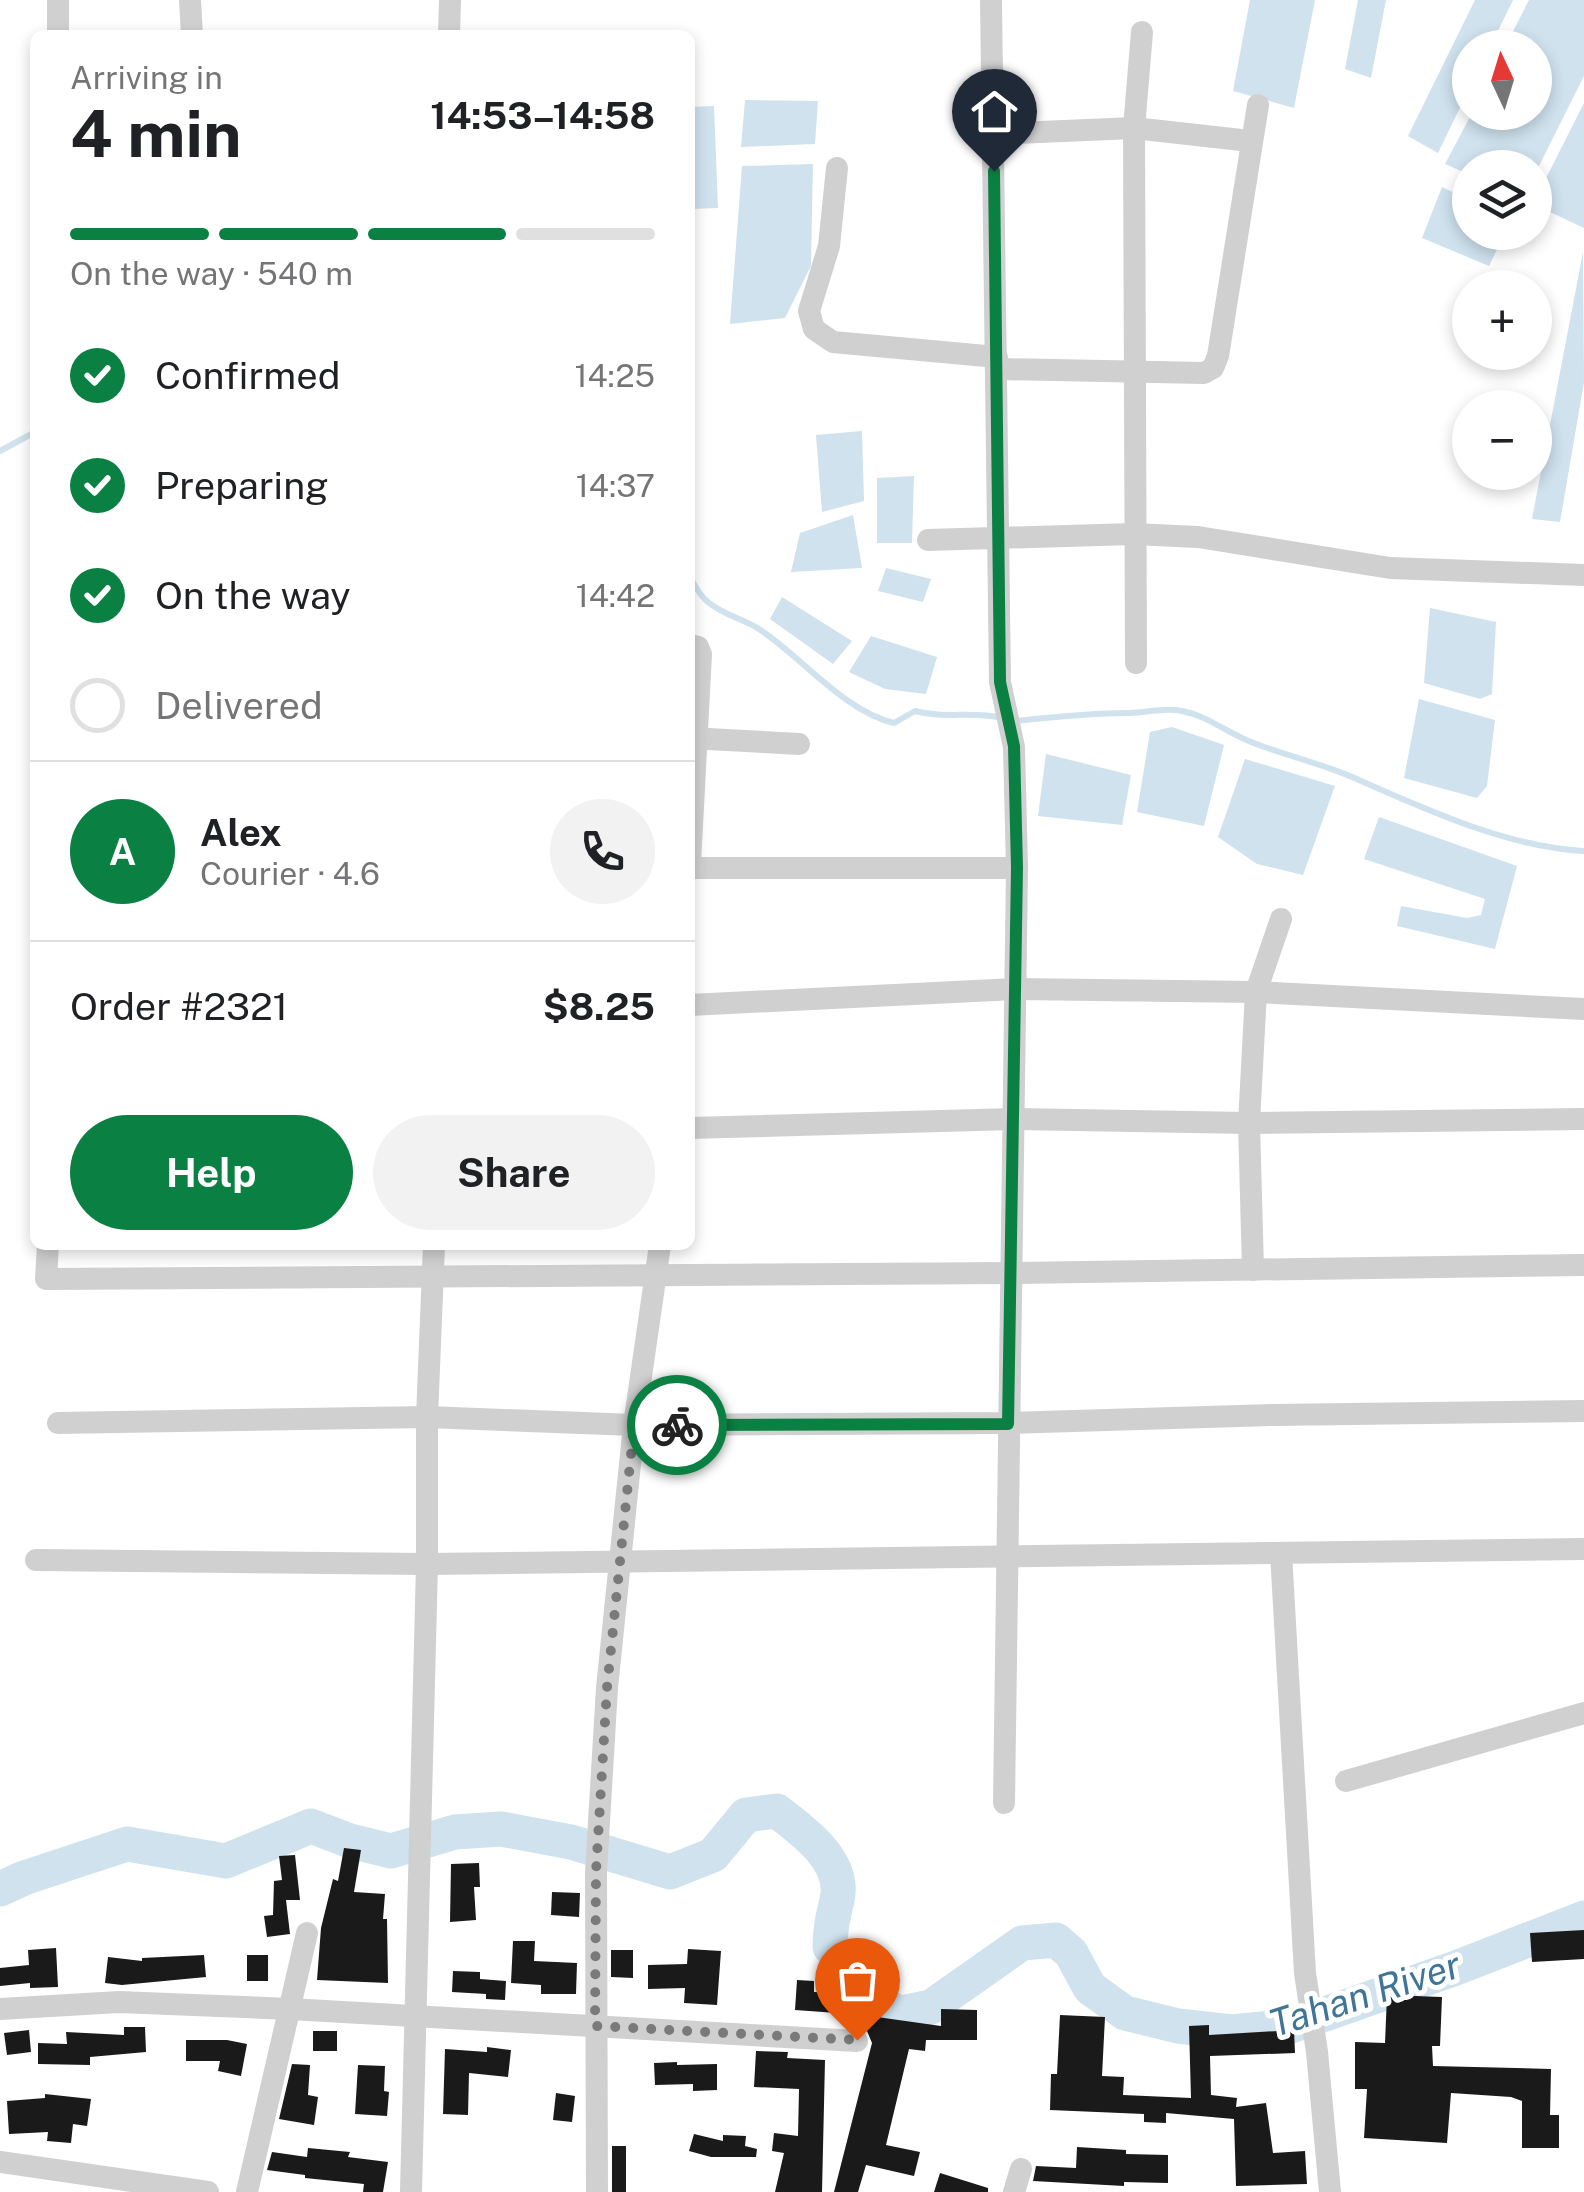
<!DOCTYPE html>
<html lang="en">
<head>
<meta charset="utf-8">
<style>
	:root { --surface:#fff; --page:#f2f2f2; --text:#202124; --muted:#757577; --line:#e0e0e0; --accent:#0b8043 }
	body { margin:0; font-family:"Public Sans",sans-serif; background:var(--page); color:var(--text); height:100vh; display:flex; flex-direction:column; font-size:38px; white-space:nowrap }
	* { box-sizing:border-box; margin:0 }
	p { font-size:32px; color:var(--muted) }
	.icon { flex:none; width:55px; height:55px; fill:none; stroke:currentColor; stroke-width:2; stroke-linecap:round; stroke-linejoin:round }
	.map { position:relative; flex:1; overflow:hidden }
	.drawer { position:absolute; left:30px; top:30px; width:665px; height:1220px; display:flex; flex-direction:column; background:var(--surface); border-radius:15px; box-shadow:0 5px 15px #0003 }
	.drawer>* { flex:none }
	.needle { width:65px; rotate:356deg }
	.controls { position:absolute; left:1452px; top:30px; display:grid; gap:20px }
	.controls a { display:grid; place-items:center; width:100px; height:100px; border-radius:50%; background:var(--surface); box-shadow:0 5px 15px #0003; font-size:50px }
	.pin { position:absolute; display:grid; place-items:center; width:85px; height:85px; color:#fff; margin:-102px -42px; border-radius:50% 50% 50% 0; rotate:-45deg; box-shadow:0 0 10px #0007 }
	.pin .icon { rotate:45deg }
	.courier { position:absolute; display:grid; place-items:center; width:100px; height:100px; margin:-50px; border:8px solid #0b8043; border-radius:50%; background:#fff; color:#222; box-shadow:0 2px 12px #0007 }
	.headline em { font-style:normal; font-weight:700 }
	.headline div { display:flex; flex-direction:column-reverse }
	.headline { display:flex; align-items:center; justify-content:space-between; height:170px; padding:0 40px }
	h1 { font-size:65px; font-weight:700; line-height:75px }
	.bar { display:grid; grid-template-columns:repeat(4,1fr); gap:15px 10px; align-content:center; height:120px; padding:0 40px }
	.bar i { height:12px; border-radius:8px; background:var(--line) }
	.bar .selected { background:var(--accent) }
	.bar p { grid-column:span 4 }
	.line { display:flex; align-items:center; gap:25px; padding:0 40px; border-top:2px solid var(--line) }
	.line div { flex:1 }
	.round { display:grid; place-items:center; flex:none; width:105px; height:105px; border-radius:52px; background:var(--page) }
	ol { padding:0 40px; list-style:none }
	li { display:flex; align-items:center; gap:30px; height:110px }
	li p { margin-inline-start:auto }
	li .icon { padding:10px; border-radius:50%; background:var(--accent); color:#fff; stroke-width:4 }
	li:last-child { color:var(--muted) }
	li i { width:55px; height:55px; border:5px solid var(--line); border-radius:50% }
	.primary-button { display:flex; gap:20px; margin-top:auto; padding:20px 40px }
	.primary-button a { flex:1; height:115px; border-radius:60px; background:var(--accent); color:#fff; font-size:40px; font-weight:700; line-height:115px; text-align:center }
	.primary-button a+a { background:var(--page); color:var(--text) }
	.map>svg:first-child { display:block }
</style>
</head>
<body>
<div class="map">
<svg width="1584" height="2192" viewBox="0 0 1584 2192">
	<rect width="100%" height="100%" fill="#fff"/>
	<!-- water -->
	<g fill="#cfe2ee">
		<path d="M 1250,0 L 1315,0 L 1294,108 L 1233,91 Z"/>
		<path d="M 1358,0 L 1386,0 L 1371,78 L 1345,69 Z"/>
		<path d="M 1475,0 L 1513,0 L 1490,47 L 1470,48 L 1470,87 L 1438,153 L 1408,136 Z"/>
		<path d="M 1529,0 L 1584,0 L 1584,76 L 1535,174 L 1535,168 L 1470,168 L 1470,175 L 1445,164 L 1472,113 L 1535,112 L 1535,48 L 1505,47 Z"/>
		<path d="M 745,100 L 818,101 L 815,144 L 741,147 Z"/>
		<path d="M 1584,103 L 1584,228 L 1535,205 L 1535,200 Z"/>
		<path d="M 714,106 L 718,208 L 690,209 L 690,107 Z"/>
		<path d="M 813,164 L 811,266 L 785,318 L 730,324 L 742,166 Z"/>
		<path d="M 1442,187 L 1470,200 L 1470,232 L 1505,233 L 1489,266 L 1422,238 Z"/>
		<path d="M 1583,252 L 1584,382 L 1560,522 L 1532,519 Z"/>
		<path d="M 862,431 L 864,501 L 822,512 L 816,435 Z"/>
		<path d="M 914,476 L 912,543 L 877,543 L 877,478 Z"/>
		<path d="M 853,515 L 862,568 L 791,572 L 800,533 Z"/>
		<path d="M 886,568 L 931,579 L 923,602 L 878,591 Z"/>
		<path d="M 782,597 L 852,641 L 833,664 L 770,619 Z"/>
		<path d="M 1430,608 L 1496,622 L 1492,694 L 1480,699 L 1424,683 Z"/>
		<path d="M 871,636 L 937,657 L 926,694 L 885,689 L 849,672 Z"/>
		<path d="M 1419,699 L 1495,720 L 1487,786 L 1477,798 L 1404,778 Z"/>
		<path d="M 1172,727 L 1224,745 L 1204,826 L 1137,812 L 1150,732 Z"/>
		<path d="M 1046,754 L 1131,775 L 1122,825 L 1038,816 Z"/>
		<path d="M 1245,759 L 1335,786 L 1303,875 L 1257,864 L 1218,837 Z"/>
		<path d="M 1379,817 L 1517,866 L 1495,949 L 1397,926 L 1401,906 L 1467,918 L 1481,915 L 1485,899 L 1364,859 Z"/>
	</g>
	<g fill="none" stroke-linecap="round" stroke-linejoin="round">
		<!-- stream -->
		<g stroke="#cfe2ee" stroke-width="6">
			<path d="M 0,451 L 35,432"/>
			<path d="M 690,577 C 695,586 700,596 708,602 C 724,616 746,619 762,631 C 803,659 846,712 894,723 L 915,711 C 944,719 973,711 1002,718"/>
			<path d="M 1015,721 C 1053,717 1091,713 1129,713 C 1146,713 1165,707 1182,711 C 1208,716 1227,733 1251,742 C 1284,755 1320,763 1352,777 C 1424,808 1505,847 1584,851"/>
		</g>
		<!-- river -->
		<path stroke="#cfe2ee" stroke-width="35" d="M 0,1889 L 24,1878 L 127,1844 L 226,1861 L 311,1826 L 350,1841 L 391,1851 L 455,1832 L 501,1829 L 571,1842 L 670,1872 L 713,1855 L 746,1815 L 777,1811 C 803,1831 846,1861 837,1900 C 833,1917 830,1929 830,1947 L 867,1989 L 897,2014 L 931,2007 L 1022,1943 L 1056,1940 L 1071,1953 L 1090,1988 L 1125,2013 L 1178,2026 L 1232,2032 L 1291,2026 L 1456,1968 L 1584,1918"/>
	</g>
	<!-- building -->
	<g fill="#1a1a1a">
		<path d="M 344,1848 L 361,1850 L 354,1892 L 385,1894 L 383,1919 L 387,1919 L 388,1983 L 317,1980 L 321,1928 L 333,1879 L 338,1881 Z"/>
		<path d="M 295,1855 L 300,1900 L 286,1900 L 290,1934 L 267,1937 L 264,1916 L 273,1915 L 274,1881 L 282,1880 L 279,1856 Z"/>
		<path d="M 479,1863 L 480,1887 L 474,1887 L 476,1920 L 450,1922 L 451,1864 Z"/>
		<path d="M 552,1892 L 580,1893 L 579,1917 L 551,1915 Z"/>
		<path d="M 1584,1930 L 1584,1959 L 1532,1962 L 1530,1933 Z"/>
		<path d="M 513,1941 L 535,1941 L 534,1961 L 577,1963 L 576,1994 L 541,1994 L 541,1985 L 511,1983 Z"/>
		<path d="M 56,1948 L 58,1987 L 30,1988 L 30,1983 L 0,1986 L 0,1968 L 29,1965 L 28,1950 Z"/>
		<path d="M 688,1949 L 721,1951 L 717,2005 L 684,2003 L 685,1988 L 648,1989 L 648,1965 L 687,1964 Z"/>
		<path d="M 611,1950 L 633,1950 L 633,1978 L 611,1977 Z"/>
		<path d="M 204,1955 L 206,1977 L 122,1985 L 105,1983 L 108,1957 L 142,1961 L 142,1958 Z"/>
		<rect x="247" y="1955" width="21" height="26"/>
		<path d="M 453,1971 L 480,1972 L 480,1979 L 506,1981 L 505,2000 L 486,1999 L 486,1994 L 452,1992 Z"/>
		<path d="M 797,1980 L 814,1981 L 814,1992 L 838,1993 L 837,2013 L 795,2010 Z"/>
		<path d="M 1387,1995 L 1442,1997 L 1440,2046 L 1432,2046 L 1433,2066 L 1551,2069 L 1550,2115 L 1559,2115 L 1559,2148 L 1522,2148 L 1522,2101 L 1511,2097 L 1451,2093 L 1447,2143 L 1364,2138 L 1367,2089 L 1355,2089 L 1355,2042 L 1385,2043 Z"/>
		<path d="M 941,2009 L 977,2010 L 977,2040 L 926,2040 L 925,2051 L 909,2049 L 886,2145 L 920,2152 L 914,2176 L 866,2165 L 858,2192 L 834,2192 L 872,2043 L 867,2031 L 870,2016 L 941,2026 Z"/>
		<path d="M 1060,2015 L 1105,2017 L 1102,2076 L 1124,2077 L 1123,2095 L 1191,2098 L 1189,2026 L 1209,2025 L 1209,2035 L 1294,2030 L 1295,2053 L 1210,2056 L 1211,2095 L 1237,2098 L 1236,2107 L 1266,2103 L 1273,2153 L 1305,2151 L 1307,2184 L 1236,2186 L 1234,2119 L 1166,2113 L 1166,2123 L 1144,2122 L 1144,2114 L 1050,2110 L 1051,2074 L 1057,2074 Z"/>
		<path d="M 124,2027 L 145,2027 L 146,2052 L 90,2057 L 90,2065 L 38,2064 L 38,2043 L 67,2044 L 66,2032 L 124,2035 Z"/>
		<path d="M 29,2030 L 31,2052 L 7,2055 L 4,2033 Z"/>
		<rect x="313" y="2031" width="24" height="20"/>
		<path d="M 186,2040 L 227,2040 L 247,2044 L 241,2076 L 218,2071 L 220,2061 L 186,2061 Z"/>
		<path d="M 487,2047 L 511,2050 L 508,2077 L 469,2073 L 468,2115 L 443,2114 L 445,2049 L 487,2052 Z"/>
		<path d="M 756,2051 L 788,2052 L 787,2058 L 825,2060 L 822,2192 L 775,2192 L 784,2153 L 772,2151 L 774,2133 L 798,2136 L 799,2089 L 754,2087 Z"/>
		<path d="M 677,2062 L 677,2065 L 717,2064 L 717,2090 L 693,2091 L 693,2084 L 655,2085 L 654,2063 Z"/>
		<path d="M 292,2064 L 310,2065 L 308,2095 L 318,2097 L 314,2125 L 279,2119 Z"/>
		<path d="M 358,2065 L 385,2066 L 384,2091 L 389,2092 L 387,2116 L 355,2114 Z"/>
		<path d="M 556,2093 L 575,2096 L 572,2122 L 553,2120 Z"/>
		<path d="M 45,2094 L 91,2099 L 87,2126 L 73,2124 L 71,2143 L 47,2141 L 48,2132 L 9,2134 L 7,2101 L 45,2098 Z"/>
		<path d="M 694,2134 L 723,2141 L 723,2135 L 746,2136 L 745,2146 L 757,2149 L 756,2157 L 711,2157 L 689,2151 Z"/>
		<rect x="612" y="2146" width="14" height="46"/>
		<path d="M 1077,2147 L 1126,2150 L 1126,2154 L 1168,2155 L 1168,2183 L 1124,2182 L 1124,2186 L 1033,2181 L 1036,2166 L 1076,2168 Z"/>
		<path d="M 308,2148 L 350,2152 L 348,2157 L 388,2162 L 383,2192 L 363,2192 L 364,2184 L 305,2178 L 305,2175 L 267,2170 L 272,2152 L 307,2157 Z"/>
		<path d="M 940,2173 L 988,2188 L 988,2192 L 934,2192 Z"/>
	</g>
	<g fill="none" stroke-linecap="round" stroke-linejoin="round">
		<!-- street -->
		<g stroke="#d0d0d0" stroke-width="22">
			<path d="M 58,0 L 58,35"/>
			<path d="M 190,0 L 192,35"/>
			<path d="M 991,0 L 1000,682 L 1014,747 L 1017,868 L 1004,1803"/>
			<path d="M 449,35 L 450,0"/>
			<path d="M 993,134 L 1134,128 L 1250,141"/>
			<path d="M 837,168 L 829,246 L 809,311 L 814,329 L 833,342 L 997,357"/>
			<path d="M 998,369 L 1204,373 L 1213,368 L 1218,356 L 1258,105"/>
			<path d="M 928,540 L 1133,534 L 1198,537 L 1390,568 L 1584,575"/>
			<path d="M 690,645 L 698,647 L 701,654 L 690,864"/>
			<path d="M 1136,663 L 1134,128 L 1142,32"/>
			<path d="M 690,738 L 799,744"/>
			<path d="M 690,868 L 1017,868"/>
			<path d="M 690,1005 L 1015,989 L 1256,992 L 1584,1009"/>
			<path d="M 690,1128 L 1013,1119 L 1249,1123 L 1584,1119"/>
			<path d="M 48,1245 L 46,1279 L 1011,1273 L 1584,1265"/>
			<path d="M 1253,1270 L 1249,1123 L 1256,992 L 1281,919"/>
			<path d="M 58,1423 L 427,1417 L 634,1425 L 1008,1423 L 1273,1415 L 1584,1411"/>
			<path d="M 1281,1553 L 1305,1973 L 1317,2052 L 1330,2192"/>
			<path d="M 36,1560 L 427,1564 L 1584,1549"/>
			<path d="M 1346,1781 L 1584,1713"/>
			<path d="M 0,2009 L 119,2002 L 290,2009 L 857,2041"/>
			<path d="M 0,2162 L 208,2192"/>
			<path d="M 247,2192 L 307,1933"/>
			<path d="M 411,2192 L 427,1564 L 427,1417 L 434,1245"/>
			<path d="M 597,2192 L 596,1872 L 607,1688 L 634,1425 L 660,1245"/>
			<path d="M 1014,2192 L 1021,2169"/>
		</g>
	</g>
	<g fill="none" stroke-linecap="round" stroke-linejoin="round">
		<!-- done -->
		<path stroke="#7a7a7a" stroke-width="10" stroke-dasharray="0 18" d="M 677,1425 L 634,1425 L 607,1688 L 596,1872 L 595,2026 L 857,2040"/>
		<!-- route -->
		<path stroke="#0b8043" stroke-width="12" d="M 677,1425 L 1008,1424 L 1017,868 L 1014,746 L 1000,682 L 994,171"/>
	</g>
	<g text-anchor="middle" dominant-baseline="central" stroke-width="10" stroke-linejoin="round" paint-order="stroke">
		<!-- water labels -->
		<g font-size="38" font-style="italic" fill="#3f7597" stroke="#fff">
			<text transform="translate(1365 1994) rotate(-18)">Tahan River</text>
		</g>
	</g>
</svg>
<div class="controls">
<a><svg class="needle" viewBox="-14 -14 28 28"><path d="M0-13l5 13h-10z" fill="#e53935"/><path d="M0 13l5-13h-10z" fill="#757577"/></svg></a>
<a><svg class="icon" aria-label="layers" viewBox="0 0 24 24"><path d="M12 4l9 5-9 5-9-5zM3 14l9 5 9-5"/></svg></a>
<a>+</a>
<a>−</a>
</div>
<div class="pin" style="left:857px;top:2040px;background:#ea580c"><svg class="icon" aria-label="bag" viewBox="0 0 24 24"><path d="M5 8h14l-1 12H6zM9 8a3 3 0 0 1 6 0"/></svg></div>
<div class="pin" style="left:994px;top:171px;background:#1f2937"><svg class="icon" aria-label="home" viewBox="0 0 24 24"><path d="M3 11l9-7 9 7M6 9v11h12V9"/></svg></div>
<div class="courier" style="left:677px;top:1425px"><svg class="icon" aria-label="bike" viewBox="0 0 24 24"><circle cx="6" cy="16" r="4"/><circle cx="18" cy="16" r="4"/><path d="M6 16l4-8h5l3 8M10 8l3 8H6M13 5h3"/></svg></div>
<section class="drawer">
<div class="headline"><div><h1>4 min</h1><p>Arriving in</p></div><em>14:53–14:58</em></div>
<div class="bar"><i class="selected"></i><i class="selected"></i><i class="selected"></i><i></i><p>On the way · 540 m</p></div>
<ol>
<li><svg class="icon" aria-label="check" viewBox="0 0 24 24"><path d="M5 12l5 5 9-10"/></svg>Confirmed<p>14:25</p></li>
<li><svg class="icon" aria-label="check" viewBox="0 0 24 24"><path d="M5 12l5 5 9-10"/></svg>Preparing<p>14:37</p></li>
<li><svg class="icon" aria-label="check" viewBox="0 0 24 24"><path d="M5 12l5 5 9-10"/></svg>On the way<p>14:42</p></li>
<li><i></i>Delivered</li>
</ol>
<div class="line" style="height:180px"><b class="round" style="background:var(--accent);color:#fff">A</b><div><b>Alex</b><p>Courier · 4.6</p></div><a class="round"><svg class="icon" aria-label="phone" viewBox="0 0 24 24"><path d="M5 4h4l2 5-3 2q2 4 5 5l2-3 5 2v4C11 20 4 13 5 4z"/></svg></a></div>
<div class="line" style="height:130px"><div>Order #2321</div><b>$8.25</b></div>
<div class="primary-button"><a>Help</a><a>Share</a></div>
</section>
</div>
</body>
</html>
